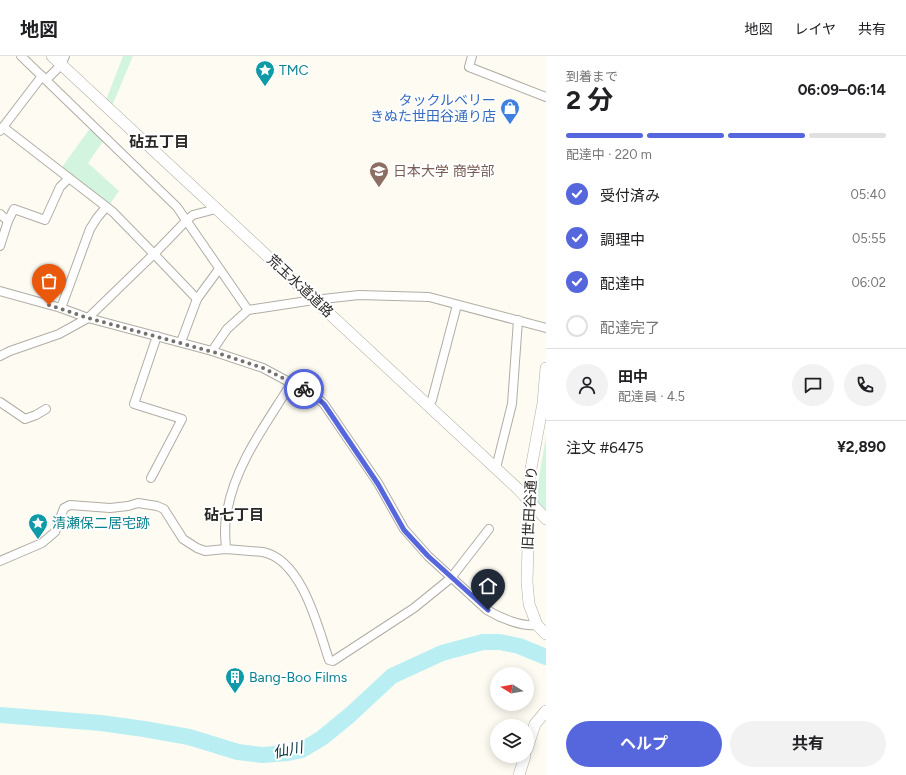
<!DOCTYPE html>
<html lang="ja">
<head>
<meta charset="utf-8">
<style>
	:root { --surface:#fff; --page:#f2f2f2; --text:#202124; --muted:#757577; --line:#e0e0e0; --accent:#5666dc }
	body { margin:0; font-family:Figtree,"Noto Sans JP",sans-serif; background:var(--page); color:var(--text); height:100vh; display:flex; flex-direction:column; font-size:15px; white-space:nowrap }
	* { box-sizing:border-box; margin:0 }
	p { font-size:13px; color:var(--muted) }
	.icon { flex:none; width:22px; height:22px; fill:none; stroke:currentColor; stroke-width:2; stroke-linecap:round; stroke-linejoin:round }
	.map { position:relative; flex:1; overflow:hidden }
	.panel { display:flex; flex-direction:column; background:var(--surface); width:360px }
	.panel>* { flex:none }
	.needle { width:26px; rotate:281deg }
	.controls { position:absolute; left:490px; top:611px; display:grid; gap:8px }
	.controls a { display:grid; place-items:center; width:44px; height:44px; border-radius:50%; background:var(--surface); box-shadow:0 2px 10px #0003; font-size:20px }
	.pin { position:absolute; display:grid; place-items:center; width:34px; height:34px; color:#fff; margin:-41px -17px; border-radius:50% 50% 50% 0; rotate:-45deg; box-shadow:0 0 4px #0007 }
	.pin .icon { rotate:45deg }
	.courier { position:absolute; display:grid; place-items:center; width:40px; height:40px; margin:-20px; border:3px solid #5666dc; border-radius:50%; background:#fff; color:#222; box-shadow:0 1px 5px #0007 }
	.overview em { font-style:normal; font-weight:700 }
	.overview div { display:flex; flex-direction:column-reverse }
	.overview { display:flex; align-items:center; justify-content:space-between; height:68px; padding:0 20px }
	h1 { font-size:26px; font-weight:700; line-height:30px }
	.bar { display:grid; grid-template-columns:repeat(4,1fr); gap:6px 4px; align-content:center; height:48px; padding:0 20px }
	.bar i { height:5px; border-radius:3px; background:var(--line) }
	.bar .current { background:var(--accent) }
	.bar p { grid-column:span 4 }
	.line { display:flex; align-items:center; gap:10px; padding:0 20px; border-top:1px solid var(--line) }
	.line div { flex:1 }
	.round { display:grid; place-items:center; flex:none; width:42px; height:42px; border-radius:21px; background:var(--page) }
	ol { padding:0 20px; list-style:none }
	li { display:flex; align-items:center; gap:12px; height:44px }
	li p { margin-inline-start:auto }
	li .icon { padding:4px; border-radius:50%; background:var(--accent); color:#fff; stroke-width:4 }
	li:last-child { color:var(--muted) }
	li i { width:22px; height:22px; border:2px solid var(--line); border-radius:50% }
	.action { display:flex; gap:8px; margin-top:auto; padding:8px 20px }
	.action a { flex:1; height:46px; border-radius:24px; background:var(--accent); color:#fff; font-size:16px; font-weight:700; line-height:46px; text-align:center }
	.action a+a { background:var(--page); color:var(--text) }
	header { display:flex; align-items:center; gap:24px; box-sizing:border-box; height:56px; padding:0 20px; background:var(--surface); border-bottom:1px solid var(--line) }
	header strong { font-size:19px }
	nav { display:flex; gap:22px; margin-inline-start:auto; font-size:14px }
	main { display:flex; flex:1; min-height:0 }
	.map>svg:first-child { display:block }
</style>
</head>
<body>
<header>
<strong>地図</strong>
<nav><a>地図</a><a>レイヤ</a><a>共有</a></nav>
</header>
<main>
<div class="map">
<svg width="546" height="719" viewBox="0 0 546 719">
	<rect width="100%" height="100%" fill="#fefbf2"/>
	<!-- green -->
	<g fill="#d3f5e0">
		<path d="M 123,0 L 133,0 L 112,50 L 106,44 Z"/>
		<path d="M 91,71 L 104,84 L 88,107 L 119,135 L 110,148 L 62,111 Z"/>
		<path d="M 546,380 L 546,457 L 535,445 Z"/>
	</g>
	<g fill="none" stroke-linecap="round" stroke-linejoin="round">
		<!-- river -->
		<path stroke="#b9eef3" stroke-width="16" d="M 0,659 L 101,667 L 144,673 L 189,681 L 238,696 L 262,699 L 288,697 L 302,694 L 322,682 L 350,659 L 392,620 L 442,597 L 483,586 L 500,586 L 519,590 L 546,601"/>
		<!-- street casing -->
		<g stroke="#b1ada5" stroke-width="10">
			<g id="street">
				<path d="M 21,0 L 177,151 L 248,254"/>
				<path d="M 472,0 L 469,11 L 546,41"/>
				<path d="M 46,24 L 61,9 L 65,0"/>
				<path d="M 3,71 L 113,156 L 154,198 L 197,243"/>
				<path d="M 0,75 L 42,20"/>
				<path d="M 0,158 L 8,165 L 0,190"/>
				<path d="M 8,165 L 14,153 L 45,164 L 60,131 L 69,122"/>
				<path d="M 0,235 L 61,252 L 88,262 L 212,295 L 263,312 L 315,340 L 324,348 L 378,427 L 404,473 L 428,500 L 487,554 C 500,562 522,571 537,569"/>
				<path d="M 61,252 L 90,173 L 97,162 L 106,151"/>
				<path d="M 181,286 L 197,243 L 219,213"/>
				<path d="M 212,295 L 227,273 L 248,254 L 314,244 L 359,239 L 429,241 L 546,272"/>
				<path d="M 0,300 L 10,295 L 59,278 L 88,262 L 154,198 L 187,164 L 193,159 L 216,153"/>
				<path d="M 0,346 L 25,363 L 36,359 L 46,353"/>
				<path d="M 428,349 L 432,344 L 457,249"/>
				<path d="M 496,412 L 512,348 L 518,264"/>
				<path d="M 151,422 L 182,363 L 134,348 L 157,280"/>
				<path d="M 226,493 C 225,480 224,468 227,456 C 235,408 267,367 292,326"/>
				<path d="M 0,505 L 42,487 L 55,476 L 64,452 L 70,449 L 110,452 L 128,450 L 138,447 L 157,450 L 164,453 L 183,483 L 197,492 L 205,495 L 226,493 L 263,496 C 302,504 318,571 329,604 L 333,605 L 414,552 L 451,522 L 489,473"/>
			</g>
		</g>
		<!-- secondary casing -->
		<g stroke="#b1ada5" stroke-width="12">
			<g id="secondary">
				<path d="M 52,0 L 517,432 L 546,463"/>
				<path d="M 546,312 L 543,347 L 530,418 L 527,526 L 529,548 L 537,569 L 546,578"/>
				<path d="M 527,693 L 535,668 L 546,655"/>
				<path d="M 519,719 L 525,700"/>
			</g>
		</g>
		<!-- street -->
		<use href="#street" stroke="#fff" stroke-width="8"/>
		<!-- secondary -->
		<use href="#secondary" stroke="#fff" stroke-width="11"/>
	</g>
	<g fill="none" stroke-linecap="round" stroke-linejoin="round">
		<!-- done -->
		<path stroke="#74726d" stroke-width="4" stroke-dasharray="0 7.2" d="M 49,249 L 88,262 L 224,299 L 263,312 L 304,333"/>
		<!-- route -->
		<path stroke="#5666dc" stroke-width="5" d="M 304,333 L 315,340 L 324,348 L 378,428 L 404,474 L 428,500 L 488,554"/>
	</g>
	<!-- icons -->
	<defs>
		<g id="sight-pin" transform="scale(1)"><path d="M0 17L-7.5 6A9.5 9.5 0 1 1 7.5 6Z" fill="#0f9aa8" stroke="#fff"/><path d="M0-6L1.8-2.2L6-1.7L2.9 1.2L3.7 5.4L0 3.3L-3.7 5.4L-2.9 1.2L-6-1.7L-1.8-2.2Z" fill="#fff"/></g>
		<g id="shop-pin" transform="scale(1)"><path d="M0 17L-7.5 6A9.5 9.5 0 1 1 7.5 6Z" fill="#3f7fe0" stroke="#fff"/><path d="M-5-2.5h2.3a2.7 3.5 0 0 1 5.4 0H5L5.5 6h-11ZM-1.5-2.5h3a1.5 2.3 0 0 0-3 0Z" fill="#fff"/></g>
		<g id="university-pin" transform="scale(1)"><path d="M0 17L-7.5 6A9.5 9.5 0 1 1 7.5 6Z" fill="#8d6e63" stroke="#fff"/><path d="M0-5L7-2L0 1L-7-2ZM-4 1L0 2.5L4 1V4Q0 6-4 4Z" fill="#fff"/></g>
		<g id="building-pin" transform="scale(1)"><path d="M0 17L-7.5 6A9.5 9.5 0 1 1 7.5 6Z" fill="#0f9aa8" stroke="#fff"/><path d="M-4-6H4V6H1V3H-1V6H-4ZM-2.5-4.3h1.7v1.8h-1.7ZM.8-4.3h1.7v1.8H.8ZM-2.5-1h1.7V.8h-1.7ZM.8-1h1.7V.8H.8Z" fill="#fff"/></g>
	</defs>
	<g fill-rule="evenodd">
		<use href="#sight-pin" x="265" y="14"/>
		<use href="#shop-pin" x="510" y="52"/>
		<use href="#university-pin" x="379" y="115"/>
		<use href="#sight-pin" x="38" y="467"/>
		<use href="#building-pin" x="235" y="621"/>
	</g>
	<g text-anchor="middle" dominant-baseline="central" stroke-width="4" stroke-linejoin="round" paint-order="stroke">
		<!-- culture labels -->
		<g font-size="14" fill="#0d838f" stroke="#fff" text-anchor="start">
			<text x="279" y="14">TMC</text>
			<text x="52" y="467">清瀬保二居宅跡</text>
			<text x="249" y="621">Bang-Boo Films</text>
		</g>
		<!-- shop labels -->
		<g font-size="14" fill="#366cbe" stroke="#fff" text-anchor="end">
			<text x="496" y="44">タックルベリー<tspan x="496" dy="16">きぬた世田谷通り店</tspan></text>
		</g>
		<!-- education labels -->
		<g font-size="14" fill="#785e54" stroke="#fff" text-anchor="start">
			<text x="393" y="115">日本大学 商学部</text>
		</g>
		<!-- street labels -->
		<g font-size="14" fill="#2a2825" stroke="#fff">
			<text transform="translate(300 230) rotate(43)">荒玉水道道路</text>
			<text transform="translate(530 452) rotate(-87)">旧世田谷通り</text>
		</g>
		<!-- neighbourhood labels -->
		<g font-size="15" font-weight="bold" fill="#2a2825" stroke="#fff">
			<text x="159" y="86">砧五丁目</text>
			<text x="234" y="459">砧七丁目</text>
		</g>
		<!-- water labels -->
		<g font-size="15" font-style="italic" fill="#003438" stroke="#fff">
			<text transform="translate(288 694) rotate(-12)">仙川</text>
		</g>
	</g>
</svg>
<div class="controls">
<a><svg class="needle" viewBox="-14 -14 28 28"><path d="M0-13l5 13h-10z" fill="#e53935"/><path d="M0 13l5-13h-10z" fill="#757577"/></svg></a>
<a><svg class="icon" aria-label="layers" viewBox="0 0 24 24"><path d="M12 4l9 5-9 5-9-5zM3 14l9 5 9-5"/></svg></a>
</div>
<div class="pin" style="left:49px;top:249px;background:#ea580c"><svg class="icon" aria-label="bag" viewBox="0 0 24 24"><path d="M5 8h14l-1 12H6zM9 8a3 3 0 0 1 6 0"/></svg></div>
<div class="pin" style="left:488px;top:554px;background:#1f2937"><svg class="icon" aria-label="home" viewBox="0 0 24 24"><path d="M3 11l9-7 9 7M6 9v11h12V9"/></svg></div>
<div class="courier" style="left:304px;top:333px"><svg class="icon" aria-label="bike" viewBox="0 0 24 24"><circle cx="6" cy="16" r="4"/><circle cx="18" cy="16" r="4"/><path d="M6 16l4-8h5l3 8M10 8l3 8H6M13 5h3"/></svg></div>
</div>
<section class="panel">
<div class="overview"><div><h1>2 分</h1><p>到着まで</p></div><em>06:09–06:14</em></div>
<div class="bar"><i class="current"></i><i class="current"></i><i class="current"></i><i></i><p>配達中 · 220 m</p></div>
<ol>
<li><svg class="icon" aria-label="check" viewBox="0 0 24 24"><path d="M5 12l5 5 9-10"/></svg>受付済み<p>05:40</p></li>
<li><svg class="icon" aria-label="check" viewBox="0 0 24 24"><path d="M5 12l5 5 9-10"/></svg>調理中<p>05:55</p></li>
<li><svg class="icon" aria-label="check" viewBox="0 0 24 24"><path d="M5 12l5 5 9-10"/></svg>配達中<p>06:02</p></li>
<li><i></i>配達完了</li>
</ol>
<div class="line" style="height:72px"><a class="round"><svg class="icon" aria-label="person" viewBox="0 0 24 24"><circle cx="12" cy="8" r="4"/><path d="M4 21q1-7 8-7t8 7"/></svg></a><div><b>田中</b><p>配達員 · 4.5</p></div><a class="round"><svg class="icon" aria-label="chat" viewBox="0 0 24 24"><path d="M4 5h16v11H9l-5 4z"/></svg></a><a class="round"><svg class="icon" aria-label="phone" viewBox="0 0 24 24"><path d="M5 4h4l2 5-3 2q2 4 5 5l2-3 5 2v4C11 20 4 13 5 4z"/></svg></a></div>
<div class="line" style="height:52px"><div>注文 #6475</div><b>¥2,890</b></div>
<div class="action"><a>ヘルプ</a><a>共有</a></div>
</section>
</main>
</body>
</html>
